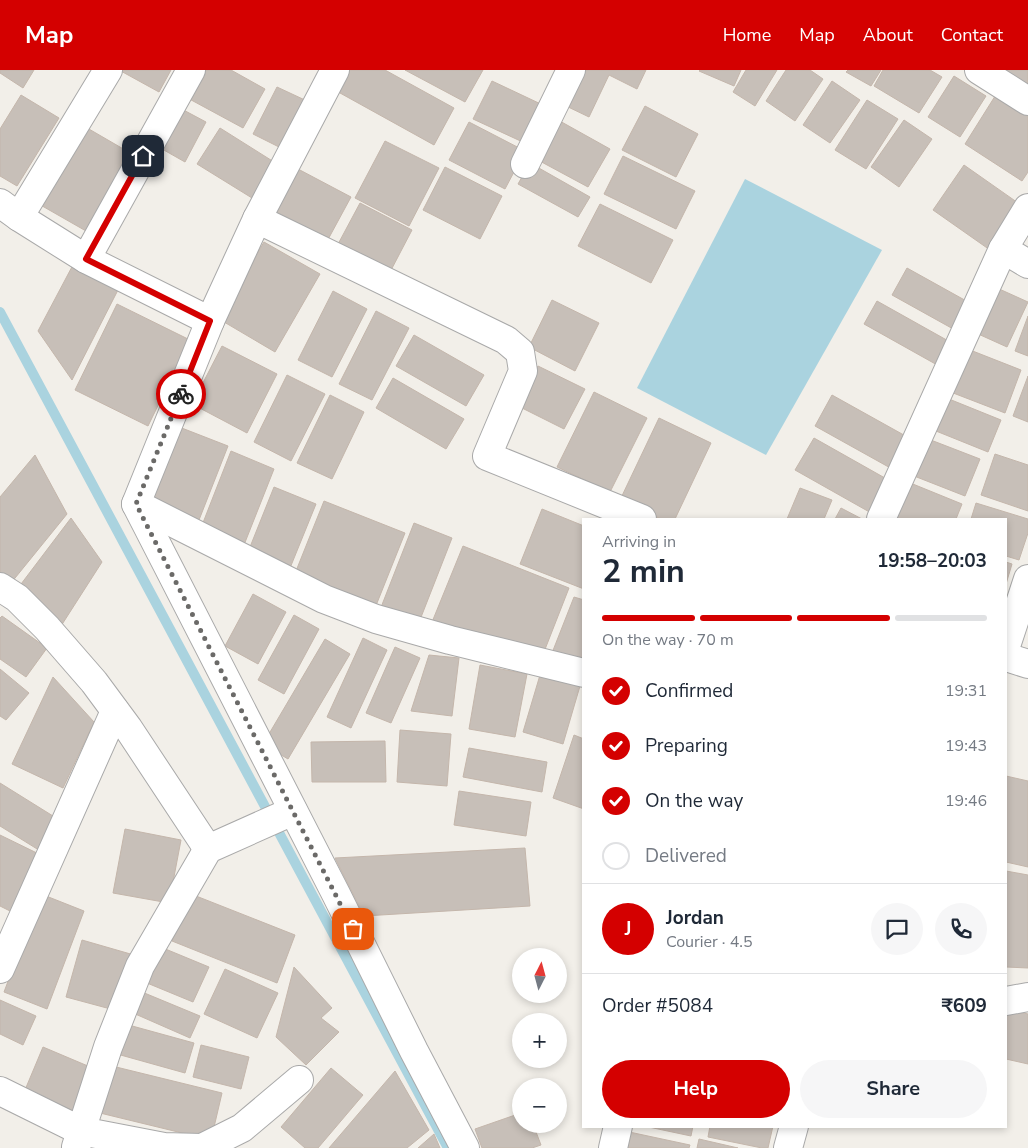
<!DOCTYPE html>
<html lang="en">
<head>
<meta charset="utf-8">
<style>
	:root { --surface:#fff; --page:#f6f6f7; --text:#1f2937; --muted:#747a83; --line:#e0e1e3; --accent:#d40000 }
	body { margin:0; font-family:"Nunito Sans",sans-serif; background:var(--page); color:var(--text); height:100vh; display:flex; flex-direction:column; font-size:19px; white-space:nowrap }
	* { box-sizing:border-box; margin:0 }
	p { font-size:16px; color:var(--muted) }
	.icon { flex:none; width:28px; height:28px; fill:none; stroke:currentColor; stroke-width:2; stroke-linecap:round; stroke-linejoin:round }
	.map { position:relative; flex:1; overflow:hidden }
	.drawer { position:absolute; left:582px; top:448px; width:425px; height:610px; display:flex; flex-direction:column; background:var(--surface); border-radius:0px; box-shadow:0 2px 8px #0003 }
	.drawer>* { flex:none }
	.needle { width:32px; rotate:6deg }
	.buttons { position:absolute; left:512px; top:878px; display:grid; gap:10px }
	.buttons a { display:grid; place-items:center; width:55px; height:55px; border-radius:50%; background:var(--surface); box-shadow:0 2px 8px #0003; font-size:25px }
	.pin { position:absolute; display:grid; place-items:center; width:42px; height:42px; color:#fff; margin:-21px; border-radius:10px; box-shadow:0 2px 8px #0006 }
	.courier { position:absolute; display:grid; place-items:center; width:50px; height:50px; margin:-25px; border:4px solid #d40000; border-radius:50%; background:#fff; color:#222; box-shadow:0 1px 6px #0007 }
	.head em { font-style:normal; font-weight:700 }
	.head div { display:flex; flex-direction:column-reverse }
	.head { display:flex; align-items:center; justify-content:space-between; height:85px; padding:0 20px }
	h1 { font-size:32px; font-weight:700; line-height:38px }
	.bar { display:grid; grid-template-columns:repeat(4,1fr); gap:8px 5px; align-content:center; height:60px; padding:0 20px }
	.bar i { height:6px; border-radius:4px; background:var(--line) }
	.bar .selected { background:var(--accent) }
	.bar p { grid-column:span 4 }
	.line { display:flex; align-items:center; gap:12px; padding:0 20px; border-top:1px solid var(--line) }
	.line div { flex:1 }
	.round { display:grid; place-items:center; flex:none; width:52px; height:52px; border-radius:26px; background:var(--page) }
	ol { padding:0 20px; list-style:none }
	li { display:flex; align-items:center; gap:15px; height:55px }
	li p { margin-inline-start:auto }
	li .icon { padding:5px; border-radius:50%; background:var(--accent); color:#fff; stroke-width:4 }
	li:last-child { color:var(--muted) }
	li i { width:28px; height:28px; border:2px solid var(--line); border-radius:50% }
	.primary-button { display:flex; gap:10px; margin-top:auto; padding:10px 20px }
	.primary-button a { flex:1; height:58px; border-radius:30px; background:var(--accent); color:#fff; font-size:20px; font-weight:700; line-height:58px; text-align:center }
	.primary-button a+a { background:var(--page); color:var(--text) }
	header { display:flex; align-items:center; gap:30px; box-sizing:border-box; height:70px; padding:0 25px; background:var(--accent); color:#fff }
	header strong { font-size:24px }
	nav { display:flex; gap:28px; margin-inline-start:auto; font-size:18px }
	.map>svg:first-child { display:block }
</style>
</head>
<body>
<header>
<strong>Map</strong>
<nav><a>Home</a><a>Map</a><a>About</a><a>Contact</a></nav>
</header>
<div class="map">
<svg width="1028" height="1078" viewBox="0 0 1028 1078">
	<rect width="100%" height="100%" fill="#f2efe9"/>
	<!-- water -->
	<path fill="#aad3df" d="M 745,109 L 882,180 L 766,385 L 637,318 Z"/>
	<g fill="none" stroke-linecap="round" stroke-linejoin="round">
		<!-- stream -->
		<path stroke="#aad3df" stroke-width="10" d="M 0,242 L 448,1078"/>
	</g>
	<!-- building -->
	<g fill="#c7bfb8" stroke="#c4b6ab">
		<path d="M 0,0 L 34,0 L 23,18 L 0,3 Z"/>
		<path d="M 119,0 L 171,0 L 159,22 Z"/>
		<path d="M 196,0 L 231,0 L 265,19 L 243,58 L 182,25 Z"/>
		<path d="M 341,0 L 385,0 L 454,38 L 434,75 L 331,18 Z"/>
		<path d="M 405,0 L 483,0 L 465,32 Z"/>
		<path d="M 578,0 L 646,0 L 637,19 L 609,5 L 589,47 L 562,34 Z"/>
		<path d="M 700,0 L 741,0 L 734,16 L 699,1 Z"/>
		<path d="M 746,0 L 777,0 L 755,36 L 733,22 Z"/>
		<path d="M 786,0 L 810,0 L 823,9 L 795,51 L 766,31 Z"/>
		<path d="M 848,0 L 881,0 L 871,16 L 846,2 Z"/>
		<path d="M 883,0 L 930,0 L 942,7 L 919,43 L 874,16 Z"/>
		<path d="M 1001,0 L 1028,0 L 1028,25 Z"/>
		<path d="M 954,6 L 986,26 L 960,67 L 928,47 Z"/>
		<path d="M 492,11 L 545,36 L 527,74 L 473,49 Z"/>
		<path d="M 832,11 L 860,30 L 830,73 L 803,55 Z"/>
		<path d="M 277,17 L 307,31 L 283,79 L 253,64 Z"/>
		<path d="M 997,23 L 1028,43 L 1028,102 L 1022,111 L 965,74 Z"/>
		<path d="M 21,25 L 59,48 L 17,116 L 0,106 L 0,59 Z"/>
		<path d="M 867,30 L 898,49 L 866,99 L 835,80 Z"/>
		<path d="M 176,36 L 206,52 L 185,92 L 155,75 Z"/>
		<path d="M 645,36 L 698,64 L 676,107 L 622,80 Z"/>
		<path d="M 558,50 L 610,79 L 588,117 L 536,89 Z"/>
		<path d="M 904,50 L 932,69 L 899,117 L 871,97 Z"/>
		<path d="M 469,52 L 525,81 L 505,119 L 449,90 Z"/>
		<path d="M 82,55 L 132,84 L 86,161 L 37,133 Z"/>
		<path d="M 220,58 L 274,92 L 252,128 L 197,94 Z"/>
		<path d="M 385,71 L 439,98 L 409,156 L 355,128 Z"/>
		<path d="M 623,86 L 695,121 L 676,159 L 604,124 Z"/>
		<path d="M 530,93 L 590,127 L 578,147 L 518,114 Z"/>
		<path d="M 964,95 L 1021,135 L 990,180 L 933,140 Z"/>
		<path d="M 445,97 L 502,126 L 480,169 L 423,140 Z"/>
		<path d="M 298,99 L 351,127 L 325,175 L 272,147 Z"/>
		<path d="M 360,133 L 412,160 L 389,204 L 337,176 Z"/>
		<path d="M 600,134 L 673,170 L 651,213 L 578,176 Z"/>
		<path d="M 264,172 L 320,204 L 275,282 L 219,249 Z"/>
		<path d="M 74,193 L 119,218 L 72,310 L 38,261 Z"/>
		<path d="M 907,198 L 970,233 L 955,260 L 892,225 Z"/>
		<path d="M 997,218 L 1028,232 L 1007,277 L 976,263 Z"/>
		<path d="M 333,221 L 367,239 L 332,307 L 298,290 Z"/>
		<path d="M 552,230 L 599,253 L 575,301 L 529,277 Z"/>
		<path d="M 877,231 L 952,273 L 939,296 L 864,254 Z"/>
		<path d="M 117,234 L 190,270 L 148,356 L 75,320 Z"/>
		<path d="M 376,241 L 409,258 L 372,330 L 339,314 Z"/>
		<path d="M 1028,246 L 1028,286 L 1015,281 Z"/>
		<path d="M 414,265 L 484,305 L 466,336 L 396,296 Z"/>
		<path d="M 222,276 L 277,304 L 247,363 L 192,334 Z"/>
		<path d="M 965,278 L 1021,300 L 1005,343 L 948,321 Z"/>
		<path d="M 538,296 L 585,319 L 564,359 L 518,336 Z"/>
		<path d="M 287,305 L 325,324 L 291,391 L 254,372 Z"/>
		<path d="M 1028,306 L 1028,352 L 1013,346 Z"/>
		<path d="M 393,308 L 464,349 L 446,379 L 376,338 Z"/>
		<path d="M 594,322 L 647,348 L 610,422 L 557,397 Z"/>
		<path d="M 330,325 L 364,342 L 332,409 L 297,393 Z"/>
		<path d="M 832,325 L 911,369 L 894,400 L 815,356 Z"/>
		<path d="M 944,327 L 1001,350 L 988,382 L 931,359 Z"/>
		<path d="M 659,348 L 711,373 L 675,449 L 661,449 L 620,430 Z"/>
		<path d="M 174,355 L 228,376 L 199,450 L 145,428 Z"/>
		<path d="M 923,367 L 980,389 L 965,426 L 909,404 Z"/>
		<path d="M 814,368 L 892,412 L 873,444 L 795,400 Z"/>
		<path d="M 231,381 L 274,399 L 242,480 L 199,463 Z"/>
		<path d="M 995,384 L 1028,395 L 1028,441 L 981,425 Z"/>
		<path d="M 35,385 L 67,444 L 11,513 L 0,504 L 0,427 Z"/>
		<path d="M 903,410 L 962,434 L 956,449 L 895,449 Z"/>
		<path d="M 274,417 L 316,434 L 288,503 L 246,487 Z"/>
		<path d="M 800,418 L 832,430 L 824,449 L 787,449 Z"/>
		<path d="M 324,431 L 405,463 L 375,538 L 294,506 Z"/>
		<path d="M 976,433 L 1028,449 L 1028,463 L 1019,490 L 1006,486 L 1006,449 L 971,449 Z"/>
		<path d="M 841,438 L 862,449 L 835,449 Z"/>
		<path d="M 542,439 L 584,456 L 584,519 L 520,494 Z"/>
		<path d="M 71,448 L 102,492 L 61,556 L 15,522 Z"/>
		<path d="M 414,453 L 452,468 L 416,560 L 378,545 Z"/>
		<path d="M 463,476 L 569,518 L 542,587 L 430,557 Z"/>
		<path d="M 1006,492 L 1012,494 L 1006,514 Z"/>
		<path d="M 253,524 L 286,542 L 258,594 L 225,576 Z"/>
		<path d="M 574,527 L 584,530 L 584,596 L 552,583 Z"/>
		<path d="M 294,545 L 319,559 L 284,624 L 258,610 Z"/>
		<path d="M 2,546 L 47,578 L 26,607 L 0,589 L 0,548 Z"/>
		<path d="M 363,568 L 387,580 L 351,658 L 327,647 Z"/>
		<path d="M 325,569 L 350,584 L 288,689 L 263,674 Z"/>
		<path d="M 395,577 L 420,588 L 391,653 L 366,643 Z"/>
		<path d="M 429,585 L 459,588 L 452,646 L 411,641 Z"/>
		<path d="M 480,595 L 527,604 L 515,667 L 469,659 Z"/>
		<path d="M 0,599 L 29,623 L 6,650 L 0,646 Z"/>
		<path d="M 540,605 L 580,616 L 563,674 L 523,662 Z"/>
		<path d="M 53,607 L 94,652 L 63,718 L 12,694 Z"/>
		<path d="M 400,660 L 451,664 L 447,716 L 397,712 Z"/>
		<path d="M 574,665 L 584,669 L 584,739 L 553,728 Z"/>
		<path d="M 385,671 L 386,712 L 312,712 L 311,672 Z"/>
		<path d="M 469,678 L 547,692 L 542,722 L 463,707 Z"/>
		<path d="M 1006,706 L 1028,711 L 1028,797 L 1006,792 Z"/>
		<path d="M 0,713 L 61,751 L 42,782 L 0,756 Z"/>
		<path d="M 459,721 L 531,732 L 526,766 L 454,755 Z"/>
		<path d="M 125,759 L 181,770 L 169,833 L 113,823 Z"/>
		<path d="M 0,765 L 43,786 L 16,844 L 0,836 Z"/>
		<path d="M 525,778 L 530,836 L 364,846 L 335,788 Z"/>
		<path d="M 1006,801 L 1028,805 L 1028,898 L 1006,897 Z"/>
		<path d="M 41,824 L 84,841 L 47,939 L 4,922 Z"/>
		<path d="M 191,824 L 295,865 L 277,913 L 172,871 Z"/>
		<path d="M 82,870 L 134,885 L 118,941 L 66,927 Z"/>
		<path d="M 163,878 L 209,897 L 193,932 L 147,913 Z"/>
		<path d="M 294,897 L 332,938 L 321,948 L 339,962 L 306,995 L 276,967 Z"/>
		<path d="M 225,899 L 278,923 L 257,968 L 204,944 Z"/>
		<path d="M 142,922 L 200,946 L 190,968 L 133,943 Z"/>
		<path d="M 0,930 L 36,946 L 23,975 L 0,964 Z"/>
		<path d="M 1006,939 L 1028,944 L 1028,994 L 1006,989 Z"/>
		<path d="M 125,954 L 194,973 L 185,1003 L 117,984 Z"/>
		<path d="M 201,975 L 249,987 L 241,1019 L 193,1007 Z"/>
		<path d="M 43,977 L 95,999 L 76,1042 L 25,1020 Z"/>
		<path d="M 112,996 L 222,1023 L 211,1070 L 100,1043 Z"/>
		<path d="M 331,998 L 363,1025 L 318,1078 L 305,1078 L 281,1057 Z"/>
		<path d="M 395,1001 L 429,1060 L 407,1078 L 329,1078 Z"/>
		<path d="M 521,1043 L 521,1054 L 533,1054 L 541,1075 L 532,1078 L 482,1078 L 475,1059 Z"/>
		<path d="M 644,1056 L 693,1056 L 691,1066 Z"/>
		<path d="M 710,1056 L 773,1056 L 768,1078 L 762,1078 L 708,1067 Z"/>
		<path d="M 620,1060 L 690,1075 L 689,1078 L 617,1078 Z"/>
		<path d="M 434,1064 L 440,1078 L 418,1078 Z"/>
		<path d="M 699,1069 L 738,1078 L 697,1078 Z"/>
	</g>
	<g fill="none" stroke-linecap="round" stroke-linejoin="round">
		<!-- minor casing -->
		<g stroke="#a9a9a9" stroke-width="30">
			<g id="minor">
				<path d="M 979,0 L 1028,31"/>
				<path d="M 525,94 L 571,0"/>
				<path d="M 0,133 L 19,147 L 86,189 L 210,251 L 257,149 L 335,0"/>
				<path d="M 19,147 L 108,0"/>
				<path d="M 257,149 L 506,270 L 520,282 L 523,301 L 487,386 L 642,449"/>
				<path d="M 1003,179 L 1028,194"/>
				<path d="M 86,189 L 191,0"/>
				<path d="M 210,251 L 136,434 L 336,824 L 414,981 L 465,1078"/>
				<path d="M 136,434 L 324,529 L 376,549 L 450,570 L 584,603"/>
				<path d="M 881,449 L 1003,179 L 1028,138"/>
				<path d="M 0,517 L 17,528 L 47,558 L 94,612 L 128,658 L 208,779"/>
				<path d="M 1006,576 L 1028,509"/>
				<path d="M 1006,587 L 1028,594"/>
				<path d="M 0,899 L 115,641"/>
				<path d="M 1006,931 L 1028,927"/>
				<path d="M 0,1021 L 81,1061 L 108,977 L 140,896 L 208,779 L 293,741"/>
				<path d="M 76,1077 L 81,1061 L 164,1077 L 201,1078"/>
				<path d="M 202,1078 L 242,1058 L 299,1010"/>
				<path d="M 613,1078 L 618,1056"/>
				<path d="M 788,1078 L 794,1056"/>
			</g>
		</g>
		<!-- minor -->
		<use href="#minor" stroke="#fff" stroke-width="28"/>
	</g>
	<g fill="none" stroke-linecap="round" stroke-linejoin="round">
		<!-- done -->
		<path stroke="#6b6a68" stroke-width="5" stroke-dasharray="0 9" d="M 181,324 L 136,434 L 353,859"/>
		<!-- route -->
		<path stroke="#d40000" stroke-width="6" d="M 143,86 L 86,189 L 210,251 L 181,324"/>
	</g>
</svg>
<div class="buttons">
<a><svg class="needle" viewBox="-14 -14 28 28"><path d="M0-13l5 13h-10z" fill="#e53935"/><path d="M0 13l5-13h-10z" fill="#747a83"/></svg></a>
<a>+</a>
<a>−</a>
</div>
<div class="pin" style="left:353px;top:859px;background:#ea580c"><svg class="icon" aria-label="bag" viewBox="0 0 24 24"><path d="M5 8h14l-1 12H6zM9 8a3 3 0 0 1 6 0"/></svg></div>
<div class="pin" style="left:143px;top:86px;background:#1f2937"><svg class="icon" aria-label="home" viewBox="0 0 24 24"><path d="M3 11l9-7 9 7M6 9v11h12V9"/></svg></div>
<div class="courier" style="left:181px;top:324px"><svg class="icon" aria-label="bike" viewBox="0 0 24 24"><circle cx="6" cy="16" r="4"/><circle cx="18" cy="16" r="4"/><path d="M6 16l4-8h5l3 8M10 8l3 8H6M13 5h3"/></svg></div>
<section class="drawer">
<div class="head"><div><h1>2 min</h1><p>Arriving in</p></div><em>19:58–20:03</em></div>
<div class="bar"><i class="selected"></i><i class="selected"></i><i class="selected"></i><i></i><p>On the way · 70 m</p></div>
<ol>
<li><svg class="icon" aria-label="check" viewBox="0 0 24 24"><path d="M5 12l5 5 9-10"/></svg>Confirmed<p>19:31</p></li>
<li><svg class="icon" aria-label="check" viewBox="0 0 24 24"><path d="M5 12l5 5 9-10"/></svg>Preparing<p>19:43</p></li>
<li><svg class="icon" aria-label="check" viewBox="0 0 24 24"><path d="M5 12l5 5 9-10"/></svg>On the way<p>19:46</p></li>
<li><i></i>Delivered</li>
</ol>
<div class="line" style="height:90px"><b class="round" style="background:var(--accent);color:#fff">J</b><div><b>Jordan</b><p>Courier · 4.5</p></div><a class="round"><svg class="icon" aria-label="chat" viewBox="0 0 24 24"><path d="M4 5h16v11H9l-5 4z"/></svg></a><a class="round"><svg class="icon" aria-label="phone" viewBox="0 0 24 24"><path d="M5 4h4l2 5-3 2q2 4 5 5l2-3 5 2v4C11 20 4 13 5 4z"/></svg></a></div>
<div class="line" style="height:65px"><div>Order #5084</div><b>₹609</b></div>
<div class="primary-button"><a>Help</a><a>Share</a></div>
</section>
</div>
</body>
</html>
